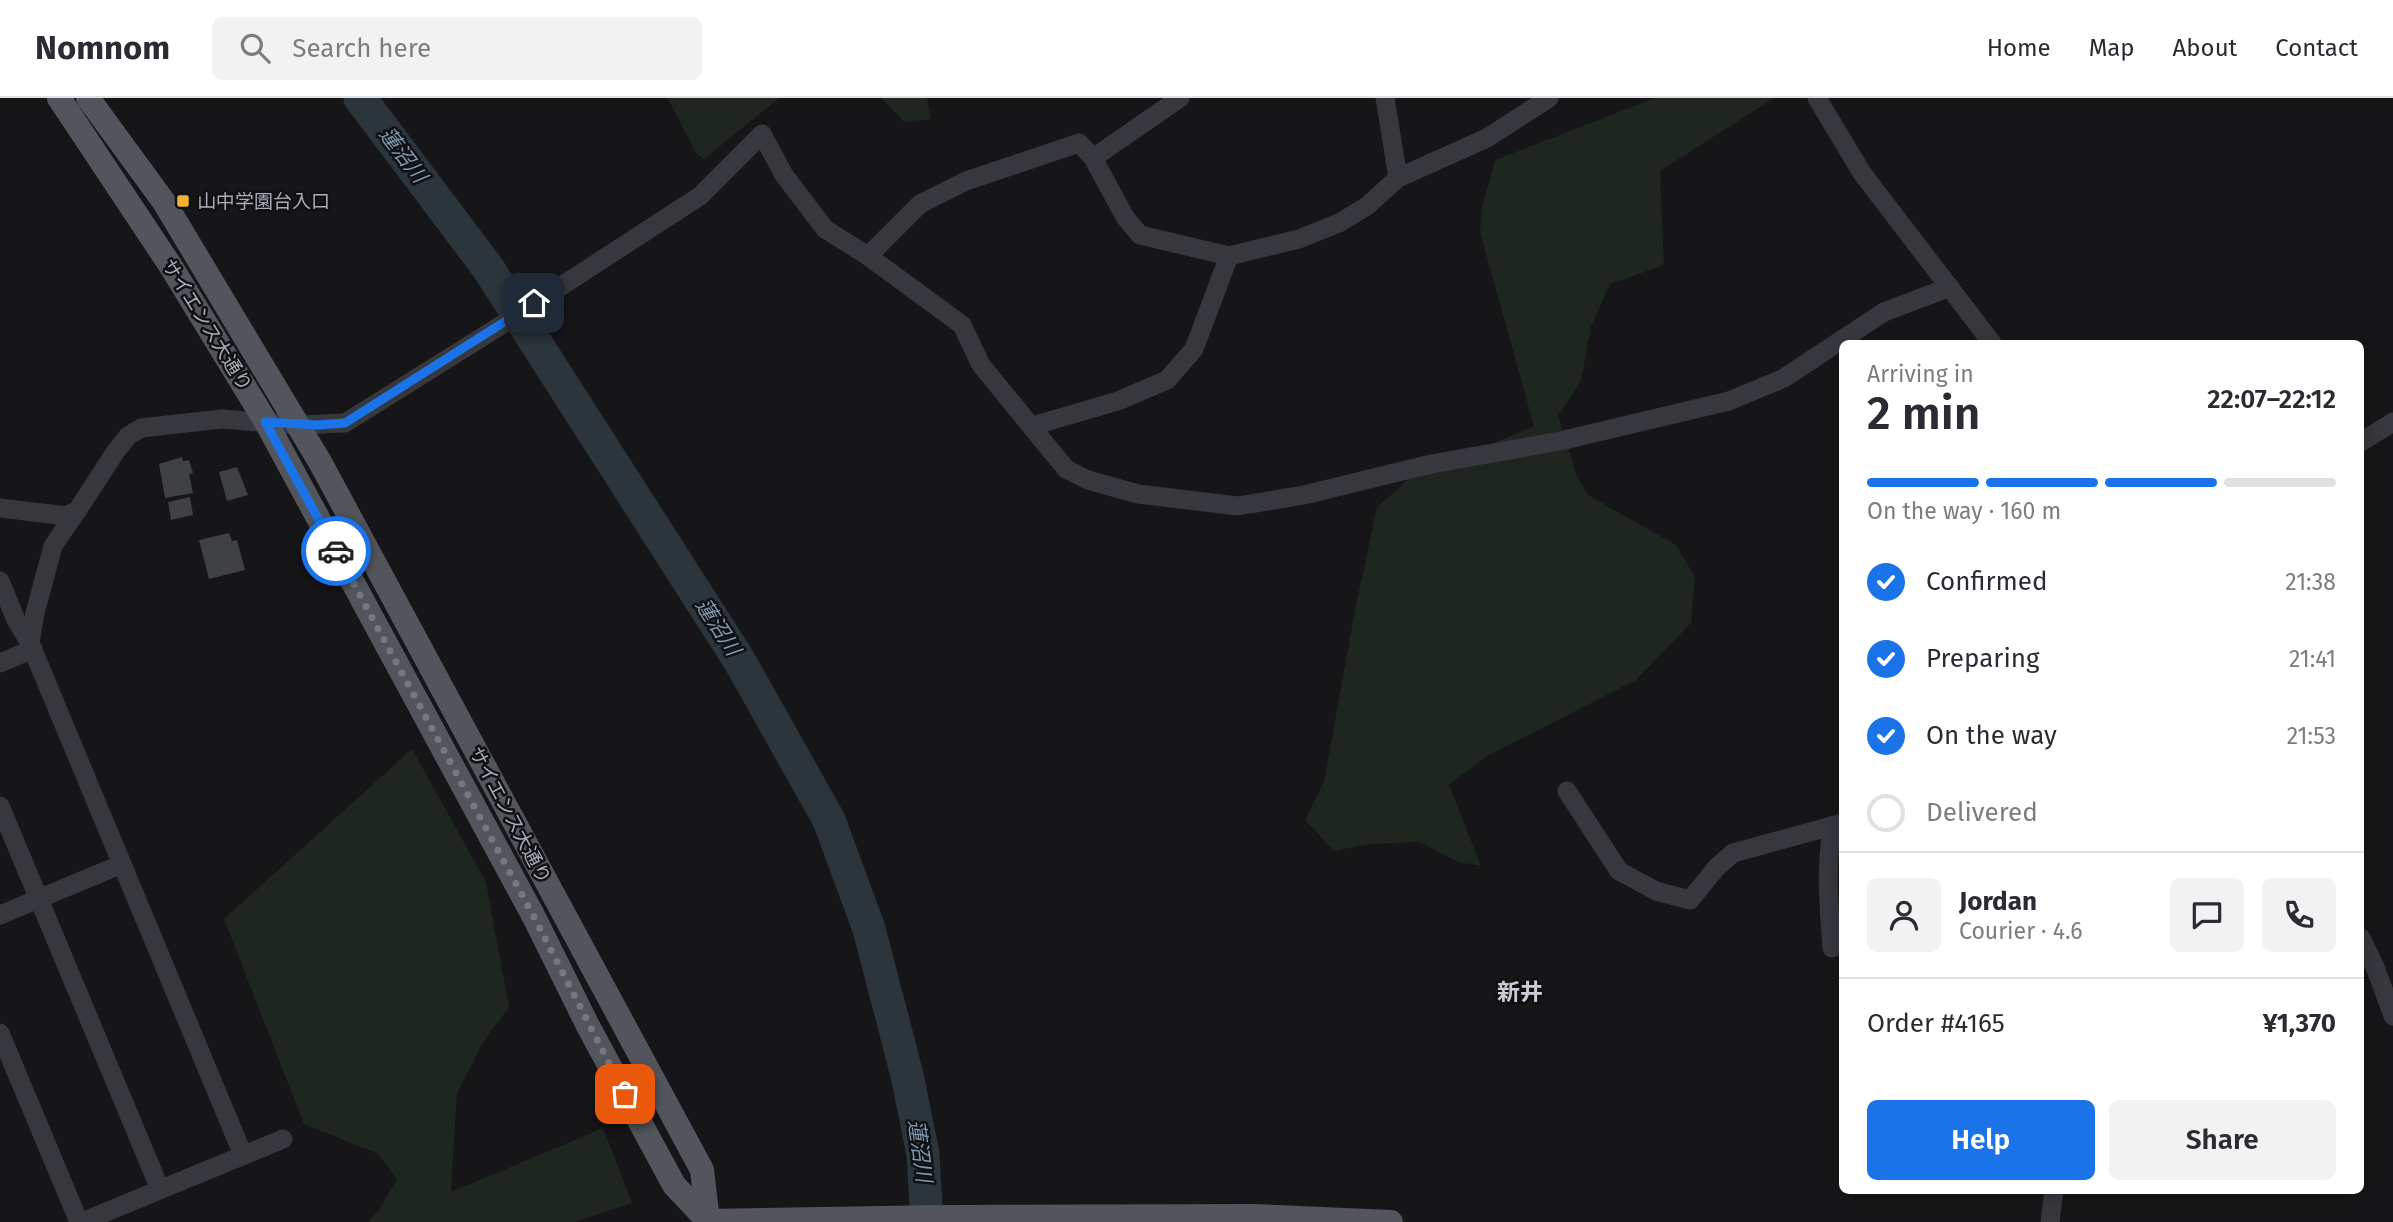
<!DOCTYPE html>
<html lang="en">
<head>
<meta charset="utf-8">
<style>
	:root { --surface:#fff; --page:#f2f2f3; --text:#2b2b33; --muted:#7c7c81; --line:#e1e1e2; --accent:#1a73e8 }
	body { margin:0; font-family:"Fira Sans","Noto Sans JP",sans-serif; background:var(--page); color:var(--text); height:100vh; display:flex; flex-direction:column; font-size:26px; white-space:nowrap }
	* { box-sizing:border-box; margin:0 }
	p { font-size:23px; color:var(--muted) }
	.icon { flex:none; width:38px; height:38px; fill:none; stroke:currentColor; stroke-width:2; stroke-linecap:round; stroke-linejoin:round }
	.map { position:relative; flex:1; overflow:hidden }
	.panel { position:absolute; left:1839px; top:242px; width:525px; height:854px; display:flex; flex-direction:column; background:var(--surface); border-radius:10px; box-shadow:0 4px 18px #0003 }
	.panel>* { flex:none }
	.pin { position:absolute; display:grid; place-items:center; width:60px; height:60px; color:#fff; margin:-30px; border-radius:14px; box-shadow:0 4px 10px #0006 }
	.courier { position:absolute; display:grid; place-items:center; width:70px; height:70px; margin:-35px; border:5px solid #1a73e8; border-radius:50%; background:#fff; color:#222; box-shadow:0 2px 9px #0007 }
	.headline em { font-style:normal; font-weight:600 }
	.headline div { display:flex; flex-direction:column-reverse }
	.headline { display:flex; align-items:center; justify-content:space-between; height:119px; padding:0 28px }
	h1 { font-size:46px; font-weight:600; line-height:52px }
	.bar { display:grid; grid-template-columns:repeat(4,1fr); gap:10px 7px; align-content:center; height:84px; padding:0 28px }
	.bar i { height:9px; border-radius:5px; background:var(--line) }
	.bar .active { background:var(--accent) }
	.bar p { grid-column:span 4 }
	.line { display:flex; align-items:center; gap:18px; padding:0 28px; border-top:2px solid var(--line) }
	.line div { flex:1 }
	.round { display:grid; place-items:center; flex:none; width:74px; height:74px; border-radius:10px; background:var(--page) }
	ol { padding:0 28px; list-style:none }
	li { display:flex; align-items:center; gap:21px; height:77px }
	li p { margin-inline-start:auto }
	li .icon { padding:7px; border-radius:50%; background:var(--accent); color:#fff; stroke-width:4 }
	li:last-child { color:var(--muted) }
	li i { width:38px; height:38px; border:4px solid var(--line); border-radius:50% }
	.action { display:flex; gap:14px; margin-top:auto; padding:14px 28px }
	.action a { flex:1; height:80px; border-radius:10px; background:var(--accent); color:#fff; font-size:28px; font-weight:600; line-height:80px; text-align:center }
	.action a+a { background:var(--page); color:var(--text) }
	header { display:flex; align-items:center; gap:42px; box-sizing:border-box; height:98px; padding:0 35px; background:var(--surface); border-bottom:2px solid var(--line) }
	header strong { font-size:33px }
	nav { display:flex; gap:38px; margin-inline-start:auto; font-size:24px }
	.search { width:490px; height:63px; background:var(--page); display:flex; align-items:center; gap:18px; box-sizing:border-box; padding:0 24px; border-radius:10px; color:var(--muted); font-size:26px }
	.map>svg:first-child { display:block }
</style>
</head>
<body>
<header>
<strong>Nomnom</strong>
<div class="search"><svg class="icon" aria-label="search" viewBox="0 0 24 24"><circle cx="10" cy="10" r="6"/><path d="M15 15l6 6"/></svg>Search here</div>
<nav><a>Home</a><a>Map</a><a>About</a><a>Contact</a></nav>
</header>
<div class="map">
<svg width="2393" height="1124" viewBox="0 0 2393 1124">
	<rect width="100%" height="100%" fill="#161618"/>
	<!-- green -->
	<g fill="#1e261f">
		<path d="M 668,0 L 779,0 L 704,61 L 696,55 Z"/>
		<path d="M 881,0 L 927,0 L 931,21 L 904,24 Z"/>
		<path d="M 1655,0 L 1774,0 L 1660,73 L 1664,167 L 1610,186 L 1591,228 L 1581,283 L 1558,318 L 1577,378 L 1588,397 L 1676,447 L 1695,479 L 1691,525 L 1636,582 L 1487,658 L 1449,687 L 1481,768 L 1457,764 L 1420,744 L 1369,746 L 1334,753 L 1305,722 L 1324,684 L 1355,512 L 1377,409 L 1409,381 L 1534,328 L 1480,134 L 1482,109 L 1495,62 Z"/>
		<path d="M 412,651 L 486,784 L 509,909 L 482,946 L 457,995 L 451,1094 L 603,1030 L 632,1105 L 575,1124 L 368,1124 L 379,1112 L 397,1081 L 378,1056 L 304,1026 L 224,821 Z"/>
	</g>
	<g fill="none" stroke-linecap="round" stroke-linejoin="round">
		<!-- river -->
		<path stroke="#2c353c" stroke-width="33" d="M 360,0 L 488,170 L 739,562 L 829,722 L 869,831 L 907,977 L 923,1056 L 927,1124"/>
	</g>
	<!-- building -->
	<g fill="#404145">
		<path d="M 182,359 L 183,363 L 189,362 L 193,375 L 189,376 L 193,395 L 165,400 L 159,366 Z"/>
		<path d="M 237,369 L 248,397 L 227,403 L 219,374 Z"/>
		<path d="M 190,399 L 193,417 L 171,422 L 168,404 Z"/>
		<path d="M 229,435 L 232,443 L 237,442 L 245,472 L 209,481 L 199,442 Z"/>
	</g>
	<g fill="none" stroke-linecap="round" stroke-linejoin="round">
		<!-- minor -->
		<g stroke="#37383d" stroke-width="19">
			<path d="M 1385,0 L 1398,80"/>
			<path d="M 1817,0 L 1862,75 L 1992,245"/>
			<path d="M 1093,60 L 1180,0"/>
			<path d="M 868,158 L 920,106 L 966,83 L 1079,45 L 1093,60 L 1125,119 L 1140,137 L 1229,158"/>
			<path d="M 1032,328 L 1118,303 L 1167,282 L 1194,251 L 1229,158 L 1299,141 L 1339,125 L 1367,108 L 1398,80 L 1487,40 L 1549,0"/>
			<path d="M 2361,344 L 2393,324"/>
			<path d="M 0,410 L 66,418 L 77,413 L 116,353 L 128,338 L 141,330 L 222,321 L 299,327 L 345,325 L 503,226 L 700,98 L 762,36 L 784,77 L 825,131 L 868,158 L 962,227 L 981,267 L 1066,371 L 1088,382 L 1138,396 L 1238,408 L 1304,397 L 1431,366 L 1560,343 L 1729,303 L 1784,280 L 1884,214 L 1950,189"/>
			<path d="M 77,413 L 53,448 L 35,515 L 30,545 L 243,1057"/>
			<path d="M 0,483 L 16,522 L 30,545"/>
			<path d="M 0,565 L 33,551"/>
			<path d="M 1567,693 L 1619,773 L 1656,793 L 1690,802 L 1717,769 L 1733,755 L 1843,725"/>
			<path d="M 0,708 L 160,1091"/>
			<path d="M 0,817 L 122,766"/>
			<path d="M 2361,840 L 2375,869 L 2393,918"/>
			<path d="M 1832,850 C 1829,808 1825,768 1833,727"/>
			<path d="M 0,935 L 79,1124"/>
			<path d="M 82,1124 L 283,1041"/>
			<path d="M 2050,1124 L 2054,1092"/>
		</g>
		<!-- major -->
		<g stroke="#53555c" stroke-width="24">
			<path d="M 59,0 L 170,167 L 266,324 L 534,819 L 588,928 L 674,1087 L 708,1123 L 941,1119 L 1254,1118 L 1391,1124"/>
			<path d="M 88,0 L 164,104 L 320,364 L 702,1072 L 708,1123"/>
		</g>
	</g>
	<g fill="none" stroke-linecap="round" stroke-linejoin="round">
		<!-- done -->
		<path stroke="#757880" stroke-width="7" stroke-dasharray="0 12.6" d="M 336,453 L 534,819 L 625,996"/>
		<!-- route -->
		<path stroke="#1a73e8" stroke-width="9" d="M 336,453 L 265,324 L 318,327 L 345,325 L 534,205"/>
	</g>
	<!-- markers -->
	<rect fill="#f2b134" stroke="#111113" stroke-width="2.5" x="176" y="96" width="14" height="14" rx="3.5"/>
	<g text-anchor="middle" dominant-baseline="central" stroke-width="5" stroke-linejoin="round" paint-order="stroke">
		<!-- poi labels -->
		<g font-size="19" fill="#a8adb8" stroke="#111113" text-anchor="start">
			<text x="197" y="103">山中学園台入口</text>
		</g>
		<!-- street labels -->
		<g font-size="19" fill="#a8adb8" stroke="#111113">
			<text transform="translate(207 227) rotate(58)">サイエンス大通り</text>
			<text transform="translate(510 717) rotate(62)">サイエンス大通り</text>
		</g>
		<!-- water labels -->
		<g font-size="21" font-style="italic" fill="#7f9bb3" stroke="#111113">
			<text transform="translate(403 57) rotate(53)">蓮沼川</text>
			<text transform="translate(718 529) rotate(57)">蓮沼川</text>
			<text transform="translate(920 1053) rotate(82)">蓮沼川</text>
		</g>
		<!-- quarter labels -->
		<g font-size="23" font-weight="bold" fill="#c9ccd4" stroke="#111113">
			<text x="1520" y="894">新井</text>
		</g>
	</g>
</svg>
<div class="pin" style="left:625px;top:996px;background:#ea580c"><svg class="icon" aria-label="bag" viewBox="0 0 24 24"><path d="M5 8h14l-1 12H6zM9 8a3 3 0 0 1 6 0"/></svg></div>
<div class="pin" style="left:534px;top:205px;background:#1f2937"><svg class="icon" aria-label="home" viewBox="0 0 24 24"><path d="M3 11l9-7 9 7M6 9v11h12V9"/></svg></div>
<div class="courier" style="left:336px;top:453px"><svg class="icon" aria-label="car" viewBox="0 0 24 24"><path d="M5 17H2v-5l4-1 3-4h7l3 4 3 1v5h-3M9 17h6M6 11h13"/><circle cx="7" cy="17" r="2"/><circle cx="17" cy="17" r="2"/></svg></div>
<section class="panel">
<div class="headline"><div><h1>2 min</h1><p>Arriving in</p></div><em>22:07–22:12</em></div>
<div class="bar"><i class="active"></i><i class="active"></i><i class="active"></i><i></i><p>On the way · 160 m</p></div>
<ol>
<li><svg class="icon" aria-label="check" viewBox="0 0 24 24"><path d="M5 12l5 5 9-10"/></svg>Confirmed<p>21:38</p></li>
<li><svg class="icon" aria-label="check" viewBox="0 0 24 24"><path d="M5 12l5 5 9-10"/></svg>Preparing<p>21:41</p></li>
<li><svg class="icon" aria-label="check" viewBox="0 0 24 24"><path d="M5 12l5 5 9-10"/></svg>On the way<p>21:53</p></li>
<li><i></i>Delivered</li>
</ol>
<div class="line" style="height:126px"><a class="round"><svg class="icon" aria-label="person" viewBox="0 0 24 24"><circle cx="12" cy="8" r="4"/><path d="M4 21q1-7 8-7t8 7"/></svg></a><div><b>Jordan</b><p>Courier · 4.6</p></div><a class="round"><svg class="icon" aria-label="chat" viewBox="0 0 24 24"><path d="M4 5h16v11H9l-5 4z"/></svg></a><a class="round"><svg class="icon" aria-label="phone" viewBox="0 0 24 24"><path d="M5 4h4l2 5-3 2q2 4 5 5l2-3 5 2v4C11 20 4 13 5 4z"/></svg></a></div>
<div class="line" style="height:91px"><div>Order #4165</div><b>¥1,370</b></div>
<div class="action"><a>Help</a><a>Share</a></div>
</section>
</div>
</body>
</html>
